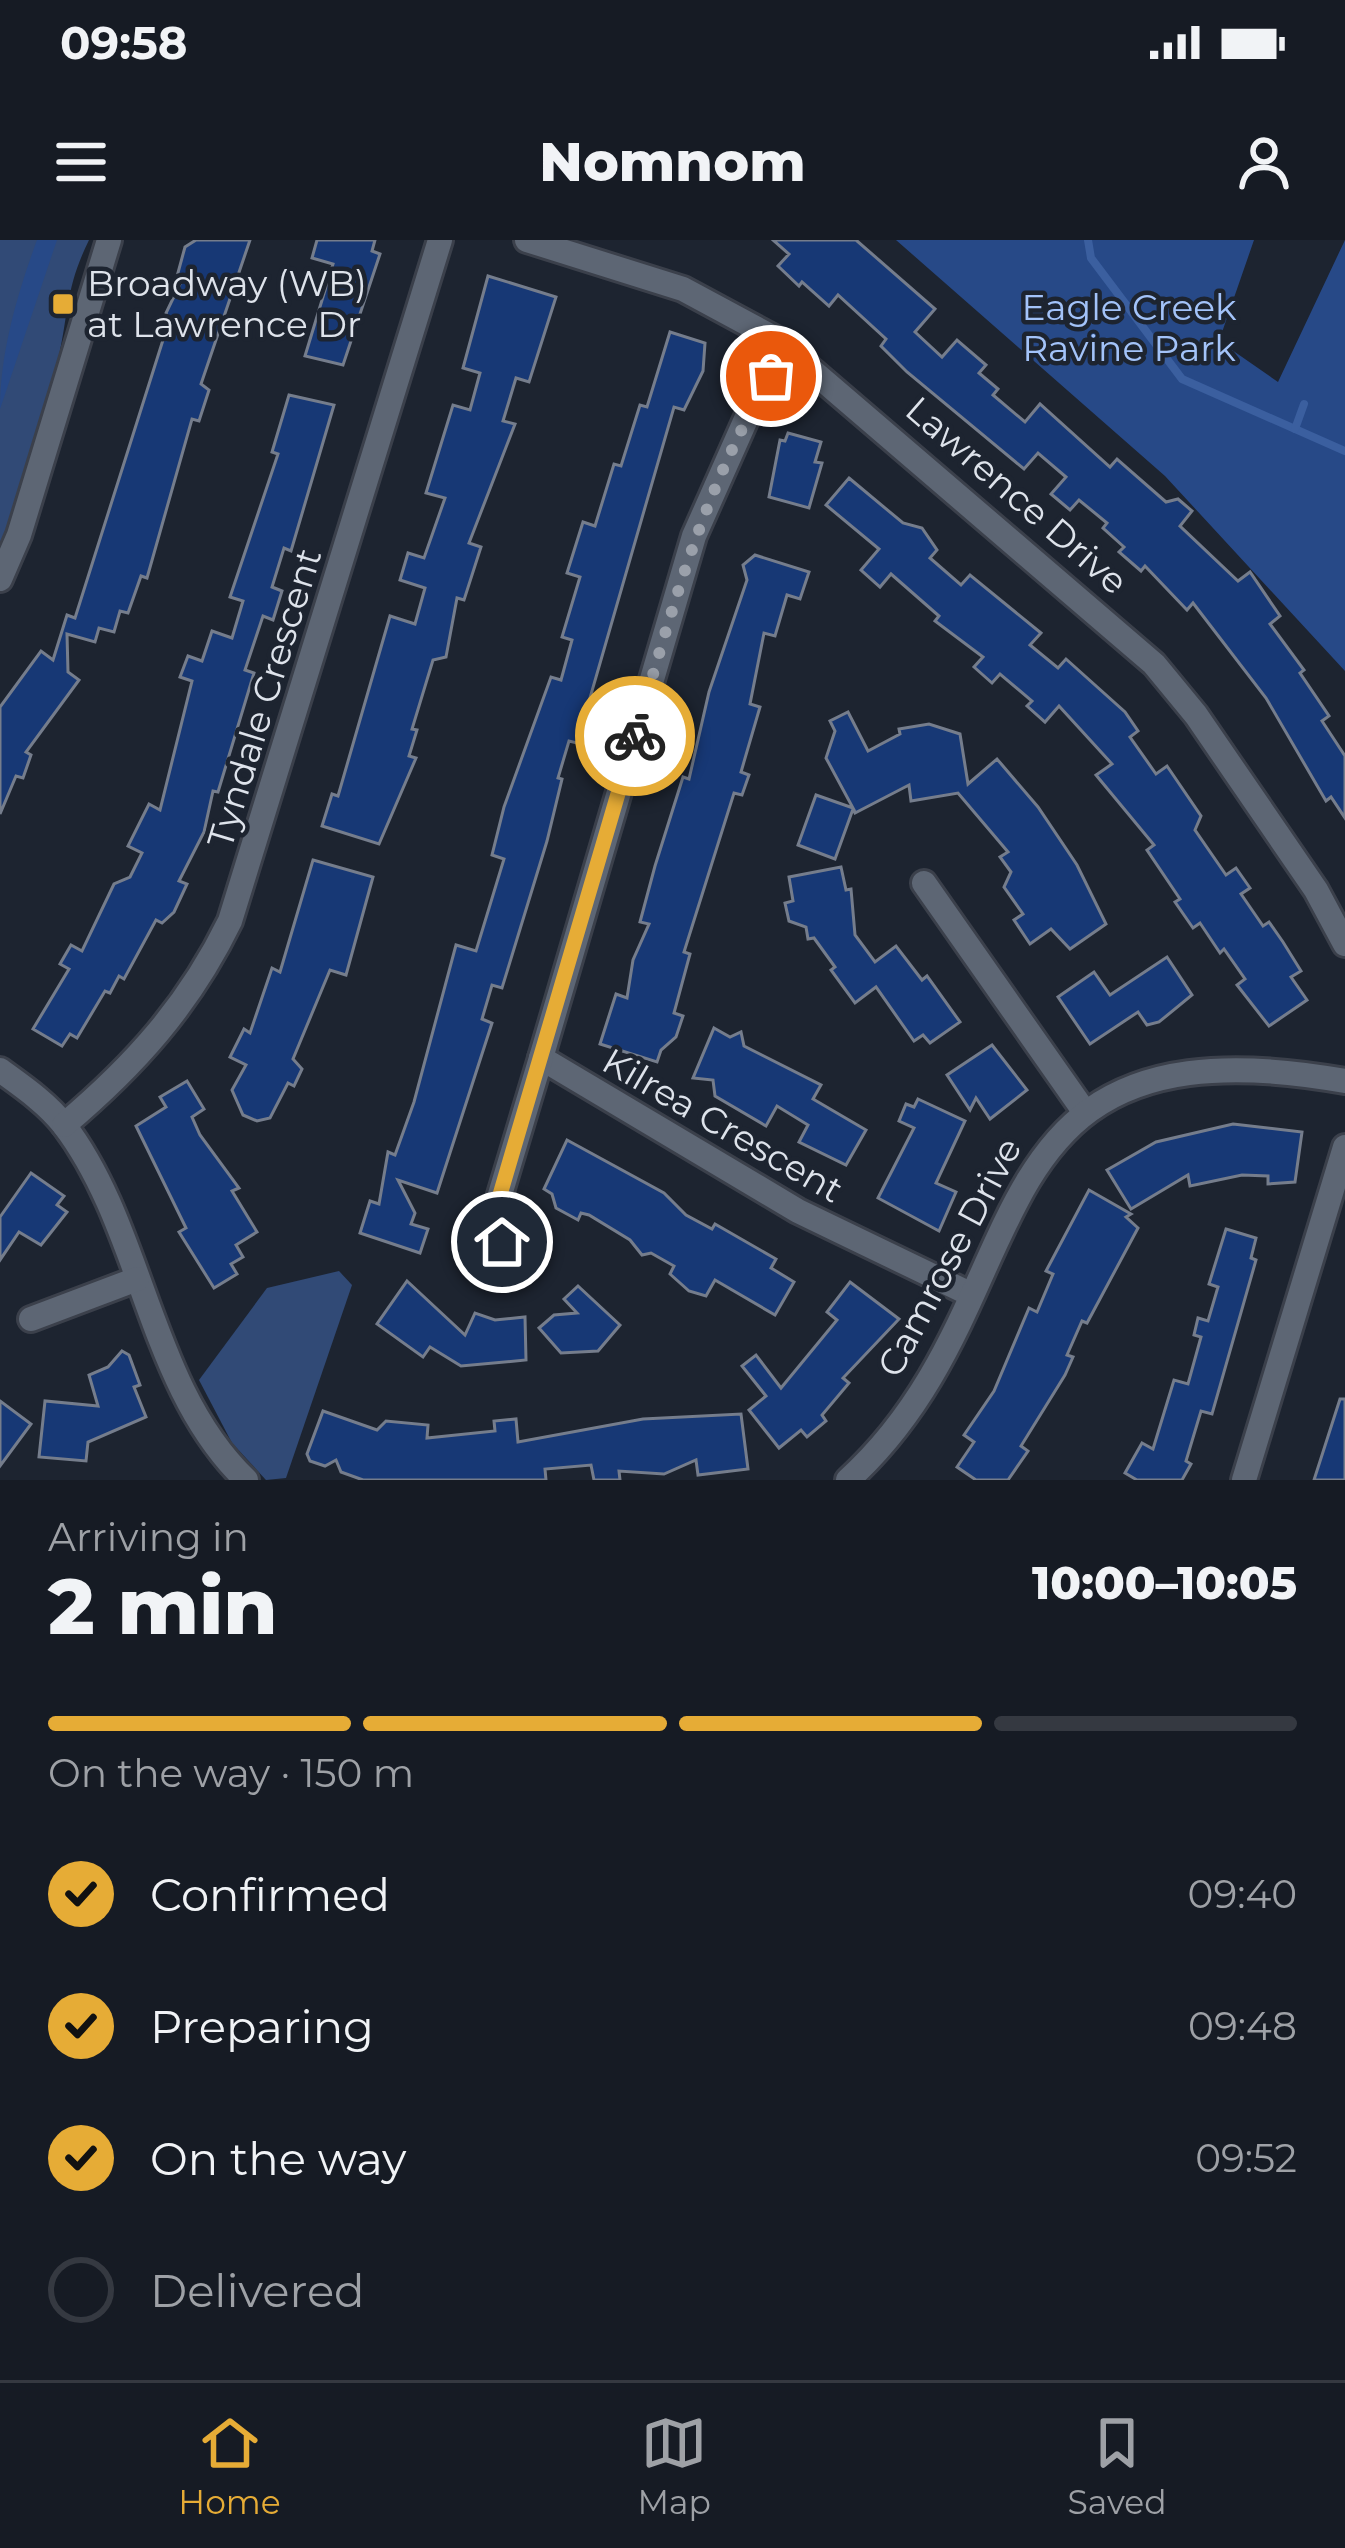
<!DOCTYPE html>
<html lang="en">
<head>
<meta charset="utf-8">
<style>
	:root { --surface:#161b24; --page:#232831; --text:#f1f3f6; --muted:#9ea1a6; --line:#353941; --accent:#e6ac36 }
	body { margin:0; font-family:Montserrat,sans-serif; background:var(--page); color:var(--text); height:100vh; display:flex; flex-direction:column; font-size:45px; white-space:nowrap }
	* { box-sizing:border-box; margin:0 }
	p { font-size:39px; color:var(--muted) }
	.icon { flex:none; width:66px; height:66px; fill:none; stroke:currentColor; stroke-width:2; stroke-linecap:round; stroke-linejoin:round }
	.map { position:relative; height:1240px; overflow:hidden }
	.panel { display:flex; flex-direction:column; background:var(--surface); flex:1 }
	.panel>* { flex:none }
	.pin { position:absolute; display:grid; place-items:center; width:102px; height:102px; color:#fff; margin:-51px; border:6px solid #fff; border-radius:50%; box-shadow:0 3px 12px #0007 }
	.courier { position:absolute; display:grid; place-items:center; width:120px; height:120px; margin:-60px; border:9px solid #e6ac36; border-radius:50%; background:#fff; color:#222; box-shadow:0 3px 15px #0007 }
	.headline em { font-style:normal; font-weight:800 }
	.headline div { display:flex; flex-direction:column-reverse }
	.headline { display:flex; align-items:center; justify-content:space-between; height:204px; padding:0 48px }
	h1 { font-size:78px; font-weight:800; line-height:90px }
	.bar { display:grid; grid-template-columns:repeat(4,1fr); gap:18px 12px; align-content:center; height:144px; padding:0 48px }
	.bar i { height:15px; border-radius:9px; background:var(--line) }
	.bar .on { background:var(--accent) }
	.bar p { grid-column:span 4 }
	ol { padding:0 48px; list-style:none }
	li { display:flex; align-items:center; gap:36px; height:132px }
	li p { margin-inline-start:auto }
	li .icon { padding:12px; border-radius:50%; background:var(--accent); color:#111; stroke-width:4 }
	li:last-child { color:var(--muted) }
	li i { width:66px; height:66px; border:6px solid var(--line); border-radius:50% }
	.status { display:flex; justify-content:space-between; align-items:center; height:84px; padding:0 60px; background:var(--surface); direction:ltr }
	.status svg { height:33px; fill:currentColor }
	header { display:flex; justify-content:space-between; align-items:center; height:156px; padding:0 48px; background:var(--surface); font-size:54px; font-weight:800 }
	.tab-bar { display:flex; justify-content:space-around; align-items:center; height:168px; border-top:3px solid var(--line); background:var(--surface); font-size:33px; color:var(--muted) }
	.tab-bar a { display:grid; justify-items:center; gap:6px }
	.tab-bar .on { color:var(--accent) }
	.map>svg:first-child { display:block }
</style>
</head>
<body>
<div class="status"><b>09:58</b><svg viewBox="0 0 49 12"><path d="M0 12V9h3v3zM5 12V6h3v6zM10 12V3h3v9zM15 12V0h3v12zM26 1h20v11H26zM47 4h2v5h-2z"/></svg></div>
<header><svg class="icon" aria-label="menu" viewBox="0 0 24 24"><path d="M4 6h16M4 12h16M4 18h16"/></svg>Nomnom<svg class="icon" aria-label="person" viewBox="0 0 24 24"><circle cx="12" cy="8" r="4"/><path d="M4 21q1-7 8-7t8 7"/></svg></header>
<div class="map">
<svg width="1345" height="1240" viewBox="0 0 1345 1240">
	<rect width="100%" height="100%" fill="#1d2430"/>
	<!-- green -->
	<g fill="#314a76">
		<path d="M 0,0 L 89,0 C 66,47 69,69 59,116 C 46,178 24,245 0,304 Z"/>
		<path d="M 339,1031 L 352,1045 L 286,1238 L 266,1240 L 232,1203 L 199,1140 L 267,1048 Z"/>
	</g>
	<!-- forest -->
	<g fill="#274987">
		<path d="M 37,0 L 57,0 L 0,169 C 0,112 17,55 37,0 Z"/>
		<path d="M 896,0 L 1254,0 L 1219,101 L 1278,142 L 1345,0 L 1345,431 L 1165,236 Z"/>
	</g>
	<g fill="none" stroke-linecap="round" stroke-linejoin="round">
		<!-- stream -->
		<g stroke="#3b5f9f" stroke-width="8">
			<path d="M 1088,0 L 1091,18 L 1182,139 L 1345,211"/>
			<path d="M 1295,189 L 1304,164"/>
		</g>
	</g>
	<!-- building -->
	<g fill="#173875" stroke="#757d8c" stroke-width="3">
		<path d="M 196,0 L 250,0 L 201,144 L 209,150 L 199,181 L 192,179 L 147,338 L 141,336 L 128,373 L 120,371 L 114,392 L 99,388 L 95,402 L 67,394 L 68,432 L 79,440 L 26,512 L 31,515 L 23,538 L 16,536 L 0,574 L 0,467 L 41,411 L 53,420 L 67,375 L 75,378 L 169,81 L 166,73 L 180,44 L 176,40 L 185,7 Z"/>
		<path d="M 317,0 L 375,0 L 372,11 L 380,14 L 343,125 L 305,116 L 333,24 L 312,18 Z"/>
		<path d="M 773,0 L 856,0 L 935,69 L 915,92 L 942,117 L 957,100 L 986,125 L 979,133 L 998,149 L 993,155 L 1025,182 L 1040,164 L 1110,227 L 1117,219 L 1166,262 L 1178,259 L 1192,271 L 1180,286 L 1238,341 L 1250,332 L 1280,376 L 1270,384 L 1304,430 L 1300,433 L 1329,476 L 1322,481 L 1345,516 L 1345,578 L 1331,557 L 1326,561 L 1266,458 L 1193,363 L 1187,370 L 1145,326 L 1141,331 L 1119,312 L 1124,307 L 1103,288 L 1107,283 L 1079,260 L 1070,270 L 1051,254 L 1066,237 L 1038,213 L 1024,229 L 907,132 L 881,106 L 886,99 L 838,55 L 829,66 L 802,42 L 799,46 L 778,26 L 789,14 Z"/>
		<path d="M 488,36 L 556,57 L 529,142 L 516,138 L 503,181 L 515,184 L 469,303 L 481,307 L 464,360 L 457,358 L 446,417 L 433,420 L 412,489 L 417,490 L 409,516 L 416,518 L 379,604 L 322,586 L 332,554 L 338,556 L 390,376 L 415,384 L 425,348 L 400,340 L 408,313 L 424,318 L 445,258 L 426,253 L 453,165 L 470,170 L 480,133 L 463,128 Z"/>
		<path d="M 670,92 L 705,103 L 703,131 L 684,170 L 674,167 L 577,503 L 569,501 L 558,538 L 562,539 L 547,601 L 502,748 L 492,745 L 482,779 L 492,783 L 437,953 L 398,940 L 415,973 L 411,984 L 428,989 L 420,1013 L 360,993 L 370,961 L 379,964 L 388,912 L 395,915 L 414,862 L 456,705 L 476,711 L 504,619 L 492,615 L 504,567 L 551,437 L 561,440 L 572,400 L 562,397 L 580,337 L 567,333 L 583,282 L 595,286 L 614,224 L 621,226 L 640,165 L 647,167 Z"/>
		<path d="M 289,155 L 334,165 L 291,311 L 284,308 L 272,347 L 282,351 L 273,380 L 263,376 L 245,430 L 254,433 L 218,552 L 213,551 L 204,592 L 179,641 L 187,644 L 174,672 L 162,683 L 156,680 L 124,739 L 119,736 L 110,753 L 105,751 L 77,798 L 70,794 L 62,806 L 33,789 L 69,729 L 60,724 L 71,705 L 82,711 L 114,644 L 130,637 L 142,613 L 128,606 L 149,564 L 160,570 L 192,441 L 180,437 L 188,416 L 202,421 L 212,391 L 232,398 L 243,361 L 230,357 L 278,214 L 272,212 Z"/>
		<path d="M 788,193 L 821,202 L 815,222 L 822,223 L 809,268 L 769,257 L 780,200 L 785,201 Z"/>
		<path d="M 849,238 L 903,283 L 922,288 L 937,310 L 930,318 L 961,345 L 970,335 L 1041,393 L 1030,405 L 1058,428 L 1066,419 L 1125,472 L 1138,491 L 1130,497 L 1156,534 L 1167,526 L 1201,576 L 1195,590 L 1226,635 L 1236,628 L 1250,648 L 1241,654 L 1263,686 L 1269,682 L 1283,702 L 1301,731 L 1291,737 L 1307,760 L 1269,786 L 1237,745 L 1245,739 L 1224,709 L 1220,713 L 1200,683 L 1193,688 L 1175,662 L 1180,659 L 1147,610 L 1154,605 L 1096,535 L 1112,524 L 1059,466 L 1045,482 L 1027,466 L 1032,461 L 1000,434 L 992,443 L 974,427 L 983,417 L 935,381 L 939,376 L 891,334 L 880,347 L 861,330 L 879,309 L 826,265 Z"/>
		<path d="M 755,315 L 809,332 L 800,359 L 787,355 L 775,396 L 764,393 L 750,464 L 760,467 L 741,532 L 749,535 L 742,555 L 734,553 L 684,712 L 690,714 L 674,773 L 683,776 L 676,797 L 661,810 L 657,822 L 600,804 L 616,754 L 627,758 L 633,720 L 649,684 L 640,682 L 655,626 L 683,537 L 689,539 L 709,452 L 747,340 L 743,325 Z"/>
		<path d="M 848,472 L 868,511 L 900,494 L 899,489 L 929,484 L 960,494 L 968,544 L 997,519 L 1038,567 L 1077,625 L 1106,684 L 1070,709 L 1051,689 L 1030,704 L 1014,680 L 1023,674 L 1004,647 L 1011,632 L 1000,617 L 1008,612 L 958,553 L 911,561 L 909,545 L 855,573 L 853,569 L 835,619 L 798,605 L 816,555 L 853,568 L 826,518 L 835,491 L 830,481 Z"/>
		<path d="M 313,620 L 373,637 L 346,735 L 330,730 L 293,819 L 302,829 L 294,846 L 288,843 L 270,878 L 257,881 L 243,875 L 232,850 L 246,825 L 230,817 L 244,789 L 250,793 L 272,728 L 280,732 Z"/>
		<path d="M 841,627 L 846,650 L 851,649 L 855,695 L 875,722 L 896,706 L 922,740 L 927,736 L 960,782 L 930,803 L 923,795 L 914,801 L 876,747 L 855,763 L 831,730 L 835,727 L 814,698 L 808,699 L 806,687 L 789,681 L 785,663 L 793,661 L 789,637 Z"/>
		<path d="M 1167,717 L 1192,755 L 1159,782 L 1147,785 L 1138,772 L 1090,804 L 1058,757 L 1094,732 L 1110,755 Z"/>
		<path d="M 714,788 L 730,797 L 741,792 L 744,806 L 821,845 L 813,859 L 866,890 L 846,925 L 799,902 L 808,885 L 777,866 L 766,886 L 715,856 L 713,840 L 693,838 Z"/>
		<path d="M 992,805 L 1027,850 L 990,879 L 976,858 L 970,870 L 947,835 Z"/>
		<path d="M 187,841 L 204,869 L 192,877 L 200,895 L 239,948 L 232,951 L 257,992 L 236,1005 L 243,1017 L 231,1024 L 237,1034 L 214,1048 L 179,992 L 186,988 L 136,886 L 166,867 L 160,857 Z"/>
		<path d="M 918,859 L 965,881 L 936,943 L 956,952 L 939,991 L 878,958 L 914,888 L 899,881 L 906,864 L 914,867 Z"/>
		<path d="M 1233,884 L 1302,892 L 1295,942 L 1268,944 L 1268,936 L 1242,935 L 1190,946 L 1188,935 L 1131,969 L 1107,930 L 1156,902 Z"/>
		<path d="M 567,900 L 664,953 L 686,975 L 712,989 L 715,984 L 776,1019 L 771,1028 L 794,1042 L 775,1075 L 715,1040 L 706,1056 L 689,1051 L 670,1034 L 674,1026 L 651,1013 L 642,1015 L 630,1000 L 589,975 L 581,973 L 578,980 L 556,968 L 552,954 L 544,949 Z"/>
		<path d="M 31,933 L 64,956 L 57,965 L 67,972 L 41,1005 L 19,992 L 0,1020 L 0,977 Z"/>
		<path d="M 1089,950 L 1131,974 L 1126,977 L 1138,988 L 1087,1083 L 1082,1081 L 1067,1115 L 1073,1117 L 1065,1135 L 1021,1206 L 1028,1211 L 1008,1240 L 976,1240 L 957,1227 L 974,1202 L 964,1195 L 994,1151 L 1029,1068 L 1037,1072 L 1053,1034 L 1046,1031 Z"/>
		<path d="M 1226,989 L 1256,998 L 1251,1018 L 1256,1020 L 1212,1174 L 1201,1171 L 1186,1221 L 1191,1224 L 1182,1240 L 1137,1240 L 1125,1233 L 1142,1203 L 1153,1209 L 1174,1140 L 1188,1144 L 1201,1097 L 1194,1095 L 1198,1078 L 1208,1081 L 1218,1047 L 1209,1044 Z"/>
		<path d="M 407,1041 L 465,1095 L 475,1073 L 495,1080 L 525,1077 L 526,1120 L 461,1126 L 430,1107 L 423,1117 L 377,1084 Z"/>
		<path d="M 850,1042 L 899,1079 L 843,1138 L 849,1143 L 822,1175 L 826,1181 L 807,1197 L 801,1190 L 779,1208 L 749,1170 L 766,1156 L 742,1126 L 756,1115 L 781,1148 L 837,1080 L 827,1072 Z"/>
		<path d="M 578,1046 L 620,1085 L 598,1111 L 561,1113 L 539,1088 L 554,1075 L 577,1073 L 564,1059 Z"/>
		<path d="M 122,1111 L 129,1115 L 140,1145 L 134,1147 L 146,1177 L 88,1202 L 86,1221 L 39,1217 L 45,1161 L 98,1166 L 89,1135 L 108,1127 Z"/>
		<path d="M 1340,1159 L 1345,1159 L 1345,1240 L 1314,1240 Z"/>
		<path d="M 0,1161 L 31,1184 L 0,1226 Z"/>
		<path d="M 323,1171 L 377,1190 L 386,1181 L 428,1185 L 427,1198 L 495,1191 L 494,1181 L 516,1179 L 518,1202 L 643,1179 L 741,1174 L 748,1229 L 698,1235 L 696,1220 L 664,1234 L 619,1231 L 620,1240 L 594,1240 L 591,1225 L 545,1229 L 546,1240 L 363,1240 L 341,1232 L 336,1220 L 325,1226 L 310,1221 L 307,1214 Z"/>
	</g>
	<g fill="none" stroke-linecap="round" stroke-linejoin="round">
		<!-- minor casing -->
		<g stroke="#3b404b" stroke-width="30">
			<g id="minor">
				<path d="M 527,0 L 683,49 L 774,98 L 1154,424 L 1196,475 L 1316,650 L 1345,704"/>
				<path d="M 790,109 L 747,177 L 694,296 L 541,818 L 798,971 L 970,1054"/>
				<path d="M 0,339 L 19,295 L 109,0"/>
				<path d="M 924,643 L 1084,871"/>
				<path d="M 0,830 C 22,846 47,863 64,885 C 144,990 148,1146 246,1240"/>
				<path d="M 64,885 C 135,825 189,765 230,681 L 440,0"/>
				<path d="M 502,1002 L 499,958 L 541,818"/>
				<path d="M 31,1079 L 137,1039"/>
				<path d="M 848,1240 C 1050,1056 953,771 1345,841"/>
				<path d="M 1244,1240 L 1345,907"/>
			</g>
		</g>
		<!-- minor -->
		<use href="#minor" stroke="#5d6674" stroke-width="24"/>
	</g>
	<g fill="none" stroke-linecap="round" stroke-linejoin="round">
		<!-- done -->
		<path stroke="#9aa0aa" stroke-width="12" stroke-dasharray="0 21.6" d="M 635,496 C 672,371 703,249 771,136"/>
		<!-- route -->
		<path stroke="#e6ac36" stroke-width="15" d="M 502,1002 L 499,958 L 635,496"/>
	</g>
	<!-- markers -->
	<rect fill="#e6ac36" stroke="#1d2430" stroke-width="4.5" x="51" y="52" width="24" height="24" rx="6"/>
	<g text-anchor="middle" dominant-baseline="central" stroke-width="9" stroke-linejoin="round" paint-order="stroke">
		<!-- poi labels -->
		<g font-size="36" fill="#dee3eb" stroke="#1d2430" text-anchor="start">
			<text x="87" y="43">Broadway (WB)<tspan x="87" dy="41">at Lawrence Dr</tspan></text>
		</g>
		<!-- park labels -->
		<g font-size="36" fill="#a3c3f9" stroke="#1d2430">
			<text x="1129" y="67">Eagle Creek<tspan x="1129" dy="41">Ravine Park</tspan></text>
		</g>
		<!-- street labels -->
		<g font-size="36" fill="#dee3eb" stroke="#1d2430">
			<text transform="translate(1017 255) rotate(41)">Lawrence Drive</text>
			<text transform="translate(264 458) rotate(-73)">Tyndale Crescent</text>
			<text transform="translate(723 885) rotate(30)">Kilrea Crescent</text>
			<text transform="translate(949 1017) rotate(-62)">Camrose Drive</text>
		</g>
	</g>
</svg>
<div class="pin" style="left:771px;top:136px;background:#ea580c"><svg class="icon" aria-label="bag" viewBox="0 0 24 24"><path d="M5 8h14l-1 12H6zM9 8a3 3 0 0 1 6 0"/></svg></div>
<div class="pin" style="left:502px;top:1002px;background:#1f2937"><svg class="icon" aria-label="home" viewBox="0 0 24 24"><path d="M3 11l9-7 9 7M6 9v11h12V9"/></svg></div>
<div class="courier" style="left:635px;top:496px"><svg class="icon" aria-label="bike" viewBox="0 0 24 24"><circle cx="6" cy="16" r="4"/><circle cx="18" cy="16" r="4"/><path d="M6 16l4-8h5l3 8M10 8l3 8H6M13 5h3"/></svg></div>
</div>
<section class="panel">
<div class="headline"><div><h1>2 min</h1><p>Arriving in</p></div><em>10:00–10:05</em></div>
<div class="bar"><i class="on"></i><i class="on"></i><i class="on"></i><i></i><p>On the way · 150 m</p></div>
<ol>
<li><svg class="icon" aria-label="check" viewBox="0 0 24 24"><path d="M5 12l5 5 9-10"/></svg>Confirmed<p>09:40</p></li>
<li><svg class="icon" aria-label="check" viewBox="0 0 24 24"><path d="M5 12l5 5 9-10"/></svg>Preparing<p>09:48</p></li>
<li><svg class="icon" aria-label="check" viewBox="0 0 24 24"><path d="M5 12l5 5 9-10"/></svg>On the way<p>09:52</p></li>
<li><i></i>Delivered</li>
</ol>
</section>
<nav class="tab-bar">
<a class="on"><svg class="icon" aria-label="home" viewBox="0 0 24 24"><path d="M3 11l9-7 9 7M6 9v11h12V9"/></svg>Home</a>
<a><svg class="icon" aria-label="map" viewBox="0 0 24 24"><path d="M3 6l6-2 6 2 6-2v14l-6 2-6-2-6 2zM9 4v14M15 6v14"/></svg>Map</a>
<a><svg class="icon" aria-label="saved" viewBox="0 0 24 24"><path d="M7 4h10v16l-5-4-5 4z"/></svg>Saved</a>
</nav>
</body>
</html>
